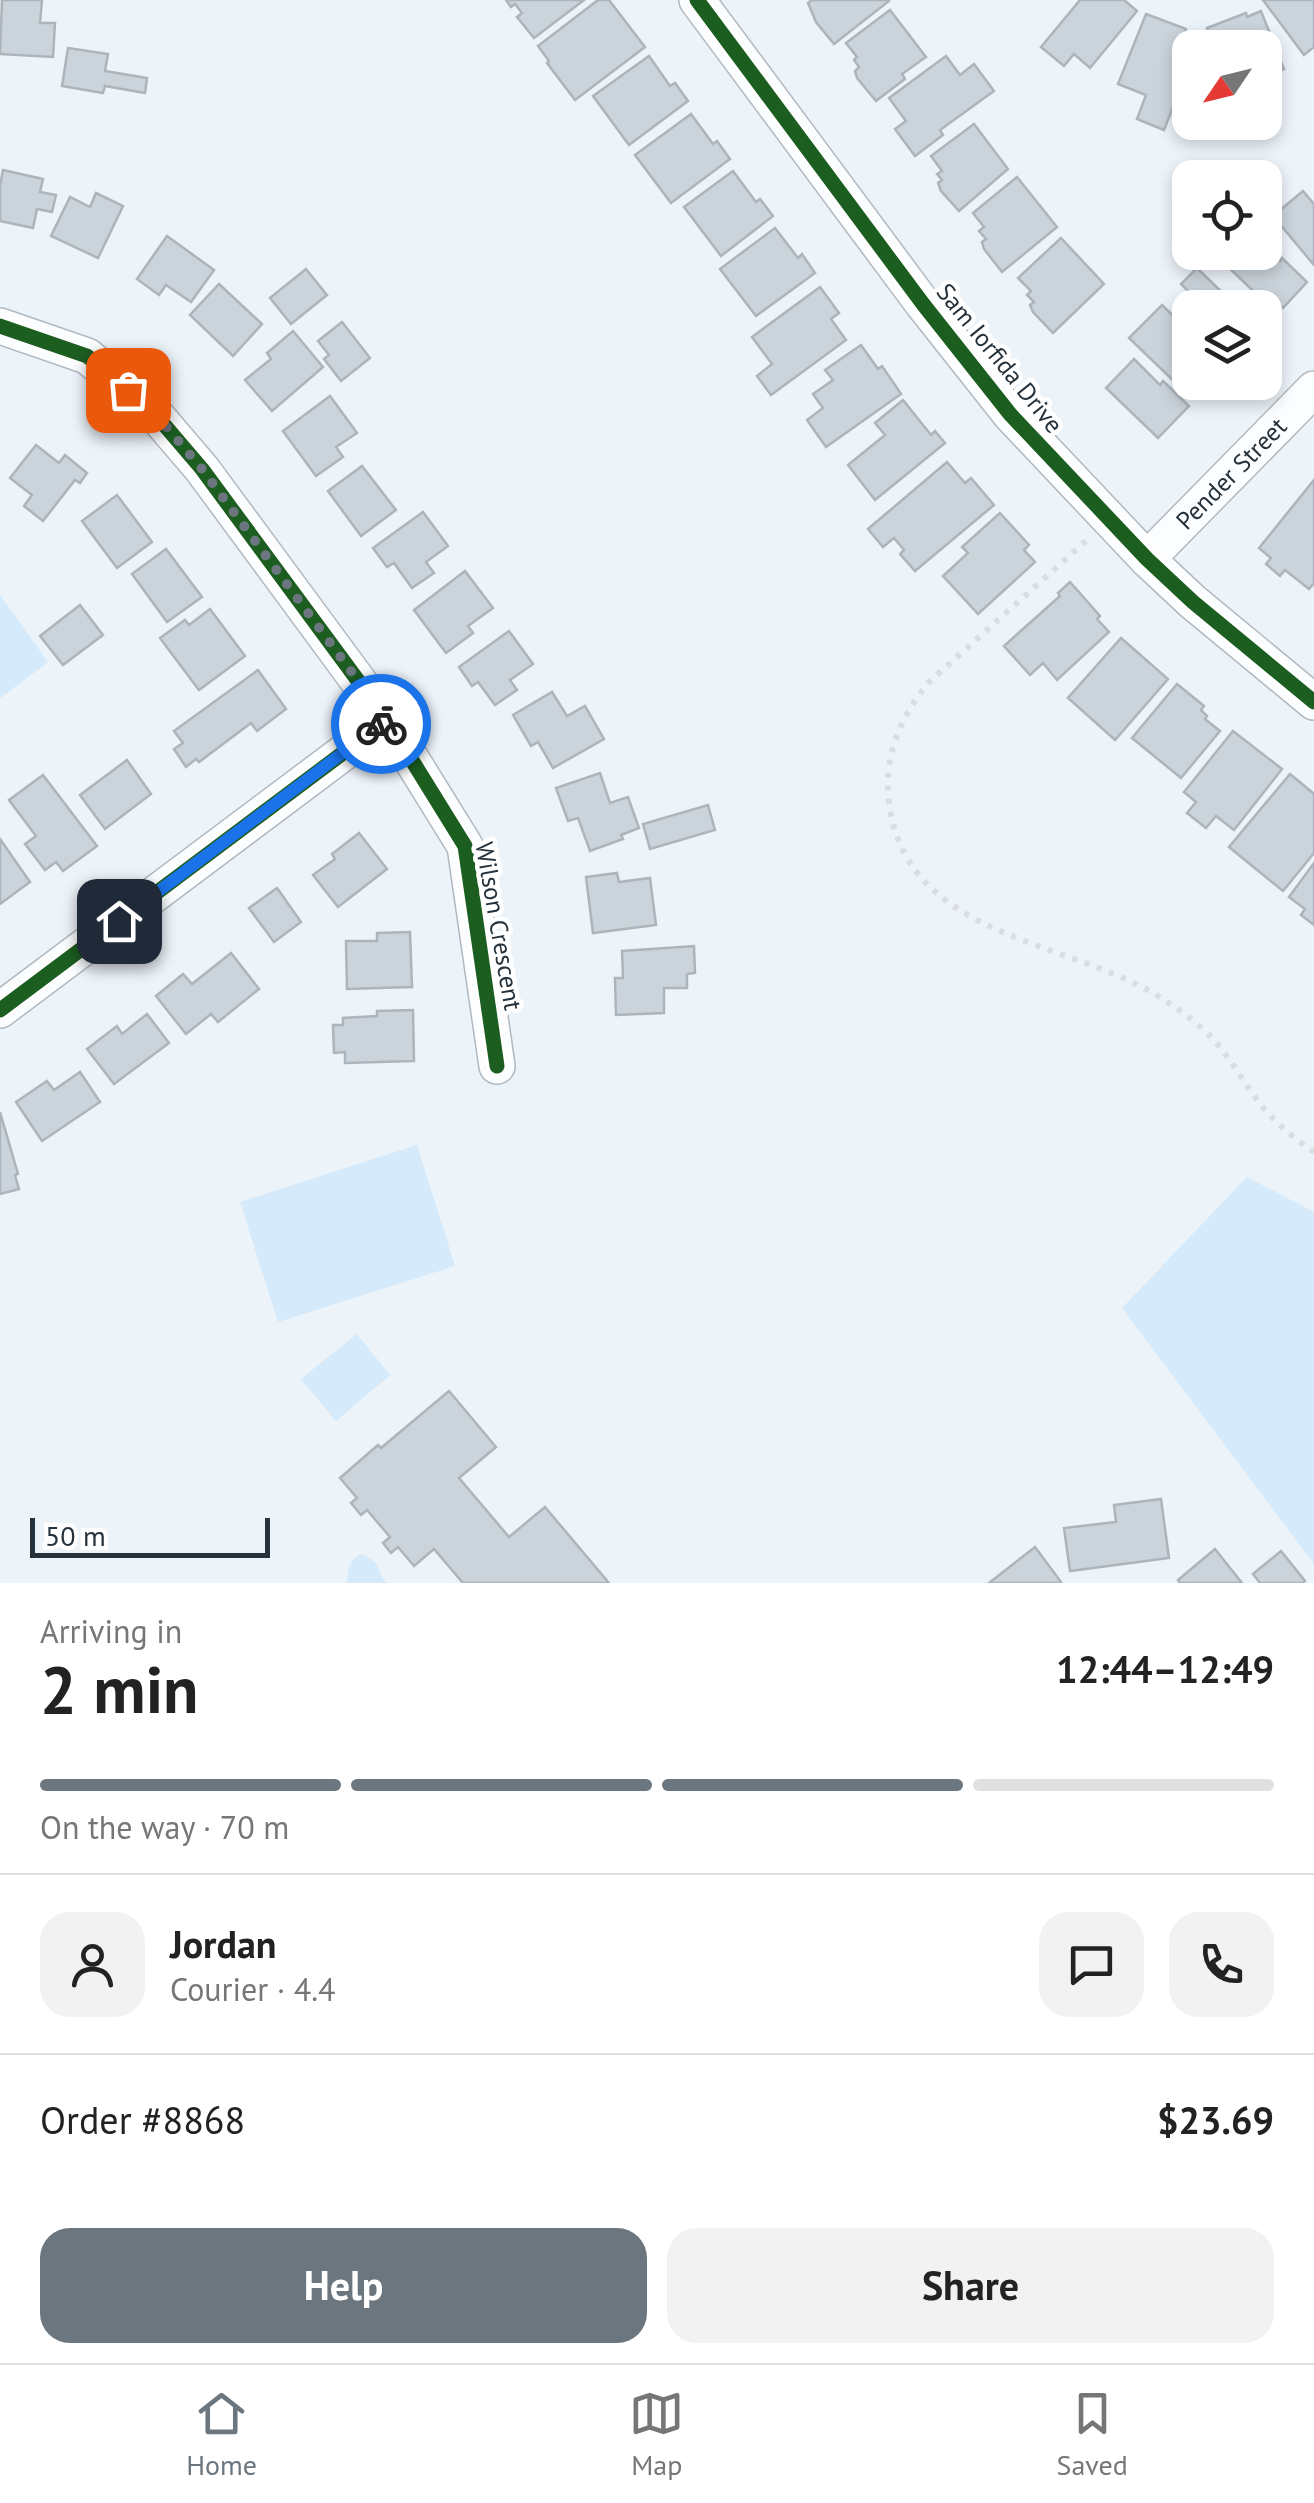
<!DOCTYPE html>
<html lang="en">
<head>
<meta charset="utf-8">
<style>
	:root { --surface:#fff; --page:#f2f2f2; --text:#222; --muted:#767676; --line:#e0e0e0; --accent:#6b767e }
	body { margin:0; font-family:"PT Sans",sans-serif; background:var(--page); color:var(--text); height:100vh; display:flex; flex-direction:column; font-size:38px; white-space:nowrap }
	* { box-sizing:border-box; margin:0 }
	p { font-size:32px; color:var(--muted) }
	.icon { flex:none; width:55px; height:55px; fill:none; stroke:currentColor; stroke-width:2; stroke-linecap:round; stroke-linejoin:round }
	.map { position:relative; height:1583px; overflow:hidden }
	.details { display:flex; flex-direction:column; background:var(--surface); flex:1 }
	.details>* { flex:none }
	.needle { width:65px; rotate:235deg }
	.tools { position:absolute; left:1172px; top:30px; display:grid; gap:20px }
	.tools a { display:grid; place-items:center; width:110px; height:110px; border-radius:20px; background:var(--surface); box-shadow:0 5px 15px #0003; font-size:50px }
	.scale { position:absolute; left:30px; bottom:25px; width:240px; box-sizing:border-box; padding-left:10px; border:5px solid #26323b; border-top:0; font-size:28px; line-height:35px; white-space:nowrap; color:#26323b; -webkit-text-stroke:8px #fff; paint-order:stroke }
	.pin { position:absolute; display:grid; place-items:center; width:85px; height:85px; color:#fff; margin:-42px; border-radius:20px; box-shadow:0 5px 15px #0006 }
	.courier { position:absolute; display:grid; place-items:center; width:100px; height:100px; margin:-50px; border:8px solid #1a73e8; border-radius:50%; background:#fff; color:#222; box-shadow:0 2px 12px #0007 }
	.headline em { font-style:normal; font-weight:600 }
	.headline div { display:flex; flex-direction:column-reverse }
	.headline { display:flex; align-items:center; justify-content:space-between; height:170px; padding:0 40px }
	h1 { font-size:65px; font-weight:600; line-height:75px }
	.bar { display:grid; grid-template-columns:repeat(4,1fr); gap:15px 10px; align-content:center; height:120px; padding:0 40px }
	.bar i { height:12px; border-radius:8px; background:var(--line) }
	.bar .active { background:var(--accent) }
	.bar p { grid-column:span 4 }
	.line { display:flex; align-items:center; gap:25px; padding:0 40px; border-top:2px solid var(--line) }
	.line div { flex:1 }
	.round { display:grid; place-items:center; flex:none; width:105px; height:105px; border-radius:30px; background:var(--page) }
	.action { display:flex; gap:20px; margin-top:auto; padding:20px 40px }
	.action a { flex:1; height:115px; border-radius:30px; background:var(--accent); color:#fff; font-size:40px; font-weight:600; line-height:115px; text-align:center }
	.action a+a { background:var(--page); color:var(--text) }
	.menu { display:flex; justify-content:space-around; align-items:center; height:140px; border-top:2px solid var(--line); background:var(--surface); font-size:28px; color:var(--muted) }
	.menu a { display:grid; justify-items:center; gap:5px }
	.menu .active { color:var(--accent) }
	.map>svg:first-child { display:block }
</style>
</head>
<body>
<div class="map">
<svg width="1314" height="1583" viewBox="0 0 1314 1583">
	<rect width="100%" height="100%" fill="#ecf3f9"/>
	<!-- green -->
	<g fill="#d5eafa">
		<path d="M 0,595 L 48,662 L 0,698 Z"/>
		<path d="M 417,1145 L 455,1266 L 278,1322 L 240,1202 Z"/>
		<path d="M 1247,1177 L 1314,1212 L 1314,1564 L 1122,1308 Z"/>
		<path d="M 357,1334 L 390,1375 L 336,1421 L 301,1379 Z"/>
		<path d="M 361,1554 C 383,1564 375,1567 386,1583 L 347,1583 C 348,1570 348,1561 361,1554 Z"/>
	</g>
	<!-- building -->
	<g fill="#cbd4db" stroke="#adb5bc" stroke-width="2.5">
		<path d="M 2,0 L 42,0 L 40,23 L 55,23 L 53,57 L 0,54 Z"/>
		<path d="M 506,0 L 584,0 L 534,38 L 517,17 L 522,13 L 515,4 L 511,7 Z"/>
		<path d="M 598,0 L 609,0 L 645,47 L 575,100 L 547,63 L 549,61 L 538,46 Z"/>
		<path d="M 812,0 L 888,0 L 889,1 L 834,44 L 816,22 L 808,3 Z"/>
		<path d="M 1080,0 L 1124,0 L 1137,11 L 1090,68 L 1074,54 L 1064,66 L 1041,47 Z"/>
		<path d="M 1263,0 L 1314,0 L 1314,47 L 1304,55 Z"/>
		<path d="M 890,10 L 926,57 L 902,74 L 905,79 L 876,101 L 857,78 L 855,71 L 859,67 L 854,60 L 857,57 L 846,43 Z"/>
		<path d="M 1261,11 L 1284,69 L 1265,77 L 1265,48 L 1210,48 L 1207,39 L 1211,38 L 1207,28 L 1246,13 L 1247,17 Z"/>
		<path d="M 1146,14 L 1186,29 L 1183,37 L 1198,43 L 1196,48 L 1190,48 L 1190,63 L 1164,130 L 1137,119 L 1146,95 L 1118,84 Z"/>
		<path d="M 68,48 L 108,54 L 105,71 L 147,78 L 145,93 L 105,86 L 103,93 L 62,86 Z"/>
		<path d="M 649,56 L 670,86 L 675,83 L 688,101 L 629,145 L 593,96 Z"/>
		<path d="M 946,56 L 960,75 L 974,64 L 994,91 L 940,130 L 943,135 L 915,156 L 895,129 L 906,121 L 889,98 Z"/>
		<path d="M 691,114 L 713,144 L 717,141 L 730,159 L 671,203 L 635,155 Z"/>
		<path d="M 974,124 L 1008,169 L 959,211 L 941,191 L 938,183 L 942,180 L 937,174 L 942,171 L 931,156 Z"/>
		<path d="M 3,170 L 43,179 L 40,192 L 56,195 L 52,212 L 37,209 L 33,228 L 0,221 L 0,186 Z"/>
		<path d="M 733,171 L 756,202 L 760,199 L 773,216 L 721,256 L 684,207 Z"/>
		<path d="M 1017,177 L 1057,227 L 1002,272 L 984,249 L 982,242 L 986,239 L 979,231 L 984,227 L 973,213 Z"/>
		<path d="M 1303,191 L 1314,204 L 1314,265 L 1273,216 Z"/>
		<path d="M 96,193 L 123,206 L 98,258 L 51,236 L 70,197 L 90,207 Z"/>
		<path d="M 775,228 L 798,258 L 802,254 L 815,273 L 756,316 L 720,269 Z"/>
		<path d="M 167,236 L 214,270 L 191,302 L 166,285 L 159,295 L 137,279 Z"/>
		<path d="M 1061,238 L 1104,284 L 1053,333 L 1033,312 L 1030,305 L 1034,302 L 1027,295 L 1031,291 L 1018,278 Z"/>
		<path d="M 1265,247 L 1280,261 L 1282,258 L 1307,282 L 1283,308 L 1278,303 L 1272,309 L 1225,264 L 1236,252 L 1265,252 Z"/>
		<path d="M 1197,268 L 1236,306 L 1239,303 L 1244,308 L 1190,308 L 1190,317 L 1181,309 L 1193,296 L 1181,284 Z"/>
		<path d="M 306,269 L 327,295 L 291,324 L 270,298 Z"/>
		<path d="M 219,284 L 262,324 L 233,356 L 190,315 Z"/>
		<path d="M 820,287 L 839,313 L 831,319 L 846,340 L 771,395 L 757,376 L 772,364 L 752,337 Z"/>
		<path d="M 1162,305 L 1190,332 L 1190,381 L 1182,389 L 1129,338 Z"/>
		<path d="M 342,322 L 370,358 L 341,381 L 324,359 L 329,355 L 318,341 Z"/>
		<path d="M 293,331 L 323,367 L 272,411 L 245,380 L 271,359 L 267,353 Z"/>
		<path d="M 861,345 L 878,369 L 882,366 L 901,394 L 826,447 L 807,420 L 823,408 L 813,394 L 833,380 L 825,370 Z"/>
		<path d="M 1134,359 L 1160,385 L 1163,381 L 1189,406 L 1158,438 L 1106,388 Z"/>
		<path d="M 330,396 L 357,433 L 336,447 L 343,457 L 316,476 L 283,431 Z"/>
		<path d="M 903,400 L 931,435 L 935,431 L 945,443 L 875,500 L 848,465 L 885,435 L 875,423 Z"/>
		<path d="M 36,445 L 59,463 L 65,455 L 87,473 L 80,483 L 75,480 L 43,521 L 24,506 L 32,495 L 10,478 Z"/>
		<path d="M 947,462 L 965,483 L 971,478 L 994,505 L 915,571 L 900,554 L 904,550 L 894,538 L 883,547 L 868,529 Z"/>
		<path d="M 362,466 L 396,510 L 361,536 L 328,491 Z"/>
		<path d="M 1314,480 L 1314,583 L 1309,589 L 1285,570 L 1280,576 L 1266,564 L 1271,558 L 1259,548 Z"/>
		<path d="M 117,495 L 152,542 L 117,568 L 82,521 Z"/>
		<path d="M 423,512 L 448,546 L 426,562 L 434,573 L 412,588 L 394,563 L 387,567 L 373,548 Z"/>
		<path d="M 1000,513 L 1029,545 L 1024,550 L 1035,562 L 978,614 L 943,576 L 968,553 L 962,547 Z"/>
		<path d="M 166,549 L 202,597 L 167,622 L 132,574 Z"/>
		<path d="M 465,571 L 493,608 L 468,626 L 473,633 L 446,653 L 414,610 Z"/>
		<path d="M 1070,582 L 1100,616 L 1097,619 L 1109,632 L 1057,680 L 1043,663 L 1030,675 L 1004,646 L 1060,596 L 1058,593 Z"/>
		<path d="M 80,605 L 103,635 L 63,665 L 40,636 Z"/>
		<path d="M 210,609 L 245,656 L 199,690 L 160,638 L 185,620 L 189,625 Z"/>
		<path d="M 509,631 L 533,664 L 510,680 L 517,690 L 495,705 L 478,682 L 472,686 L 459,667 Z"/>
		<path d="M 1121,638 L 1168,679 L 1115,740 L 1068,698 Z"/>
		<path d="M 258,670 L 286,709 L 257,731 L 251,723 L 199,762 L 196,759 L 186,767 L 174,749 L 183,743 L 174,731 Z"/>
		<path d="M 1177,684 L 1204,706 L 1201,710 L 1207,716 L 1205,719 L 1220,731 L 1181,778 L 1132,738 Z"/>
		<path d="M 552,692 L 567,716 L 585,706 L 604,739 L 553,768 L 538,742 L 531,746 L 513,715 Z"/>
		<path d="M 1233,731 L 1282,769 L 1234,830 L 1216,816 L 1206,828 L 1187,813 L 1196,802 L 1184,792 Z"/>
		<path d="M 127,760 L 151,794 L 105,829 L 80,795 Z"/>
		<path d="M 600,773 L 610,803 L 628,797 L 639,828 L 621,835 L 623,839 L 590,851 L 578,818 L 568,821 L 556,788 Z"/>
		<path d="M 1290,774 L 1314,794 L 1314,853 L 1283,891 L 1229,847 Z"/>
		<path d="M 43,775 L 97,846 L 63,871 L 56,862 L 45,870 L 25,844 L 36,836 L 9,800 Z"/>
		<path d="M 708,805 L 715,830 L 650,849 L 643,824 Z"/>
		<path d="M 359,833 L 387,869 L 338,907 L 313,875 L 335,859 L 332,854 Z"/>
		<path d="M 0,839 L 30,882 L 0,904 Z"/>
		<path d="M 1314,863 L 1314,925 L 1301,915 L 1305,909 L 1289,897 Z"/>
		<path d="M 617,873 L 619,882 L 650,878 L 656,925 L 593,933 L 586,877 Z"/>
		<path d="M 277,888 L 301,922 L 274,942 L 249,908 Z"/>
		<path d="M 410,932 L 412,987 L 347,989 L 346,941 L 377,941 L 377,933 Z"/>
		<path d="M 694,946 L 695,973 L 687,974 L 687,988 L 664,988 L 664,1013 L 616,1015 L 615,978 L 623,978 L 622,951 Z"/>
		<path d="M 231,953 L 259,989 L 218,1022 L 211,1014 L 186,1034 L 156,996 L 183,974 L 192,984 Z"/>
		<path d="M 413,1010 L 414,1061 L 345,1063 L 345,1052 L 334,1053 L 333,1025 L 343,1025 L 343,1018 L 377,1016 L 377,1011 Z"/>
		<path d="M 147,1014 L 169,1043 L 114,1084 L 87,1049 L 117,1026 L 122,1034 Z"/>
		<path d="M 80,1072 L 100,1102 L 42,1141 L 16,1102 L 47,1081 L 54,1090 Z"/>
		<path d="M 0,1112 L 18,1174 L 15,1175 L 19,1189 L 0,1194 Z"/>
		<path d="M 449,1391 L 496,1447 L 459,1478 L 509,1537 L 545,1507 L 609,1583 L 463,1583 L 434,1549 L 414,1566 L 398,1547 L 391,1553 L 383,1543 L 390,1537 L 367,1510 L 361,1515 L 351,1503 L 357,1498 L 340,1478 L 378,1445 L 381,1448 Z"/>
		<path d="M 1161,1499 L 1169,1558 L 1070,1571 L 1064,1528 L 1116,1522 L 1114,1505 Z"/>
		<path d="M 1035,1547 L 1061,1582 L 1059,1583 L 989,1583 Z"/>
		<path d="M 1215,1549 L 1242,1583 L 1180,1583 L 1178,1580 Z"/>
		<path d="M 1281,1551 L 1305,1581 L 1303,1583 L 1260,1583 L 1253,1574 Z"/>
	</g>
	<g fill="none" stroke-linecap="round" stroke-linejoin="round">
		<!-- minor casing -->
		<g stroke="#b1b9c0" stroke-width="38">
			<g id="minor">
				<path d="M 697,0 L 923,304 L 1010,414 L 1147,559 L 1193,602 L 1314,702"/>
				<path d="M 0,326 L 87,356 L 149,407 L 202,469 L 387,720 L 465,846 L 497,1066"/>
				<path id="s1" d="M 1147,559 L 1314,389"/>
				<path d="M 0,1010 L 387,720"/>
			</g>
		</g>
		<!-- path -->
		<path stroke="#dbdee0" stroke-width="6" stroke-dasharray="5 8" stroke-linecap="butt" d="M 1086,541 L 928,683 C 900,718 883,757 889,802 C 906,944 1078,938 1172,1005 C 1186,1015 1201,1026 1213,1039 C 1230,1058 1242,1080 1258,1101 C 1273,1121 1293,1138 1314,1152"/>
		<!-- minor -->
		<use href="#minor" stroke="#fcfdfe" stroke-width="35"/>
		<!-- cycleway casing -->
		<g stroke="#fff" stroke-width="21">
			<g id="cycleway">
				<path d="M 697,0 L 923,304 L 1010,414 L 1147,559 L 1193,602 L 1314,702"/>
				<path d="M 0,326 L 87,356 L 149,407 L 202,469 L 387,720 L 465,846 L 497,1066"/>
				<path d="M 0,1010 L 387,720"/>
			</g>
		</g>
		<!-- cycleway -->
		<use href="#cycleway" stroke="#1b5e20" stroke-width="15"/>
	</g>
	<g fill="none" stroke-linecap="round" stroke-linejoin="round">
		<!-- done -->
		<path stroke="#6b767e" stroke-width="10" stroke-dasharray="0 18" d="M 128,390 L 149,406 L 202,469 L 387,720 L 381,724"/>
		<!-- route -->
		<path stroke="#1a73e8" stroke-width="12" d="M 119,921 L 381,724"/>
	</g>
	<g text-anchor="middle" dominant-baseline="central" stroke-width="9" stroke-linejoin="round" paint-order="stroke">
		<!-- street labels -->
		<g font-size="25" fill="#26323b" stroke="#fff">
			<text transform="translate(1000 358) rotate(51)">Sam Iorfida Drive</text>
			<text stroke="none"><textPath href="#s1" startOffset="120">Pender Street</textPath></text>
			<text transform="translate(499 926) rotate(80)">Wilson Crescent</text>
		</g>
	</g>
</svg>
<div class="tools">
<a><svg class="needle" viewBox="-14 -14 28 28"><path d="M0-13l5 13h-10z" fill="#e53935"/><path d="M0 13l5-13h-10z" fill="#767676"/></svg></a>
<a><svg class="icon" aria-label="locate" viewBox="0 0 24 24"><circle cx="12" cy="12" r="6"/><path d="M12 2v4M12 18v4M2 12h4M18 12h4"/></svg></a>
<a><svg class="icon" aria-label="layers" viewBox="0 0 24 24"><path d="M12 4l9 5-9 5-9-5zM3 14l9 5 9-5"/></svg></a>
</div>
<div class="scale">50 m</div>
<div class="pin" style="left:128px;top:390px;background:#ea580c"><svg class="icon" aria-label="bag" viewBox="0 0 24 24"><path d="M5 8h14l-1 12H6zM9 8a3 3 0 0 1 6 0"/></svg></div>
<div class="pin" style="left:119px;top:921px;background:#1f2937"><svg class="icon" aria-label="home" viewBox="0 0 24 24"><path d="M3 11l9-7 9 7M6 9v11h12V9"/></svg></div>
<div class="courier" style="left:381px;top:724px"><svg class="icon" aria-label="bike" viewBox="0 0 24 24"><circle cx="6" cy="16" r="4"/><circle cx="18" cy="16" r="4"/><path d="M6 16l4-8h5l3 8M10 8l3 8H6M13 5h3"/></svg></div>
</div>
<section class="details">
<div class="headline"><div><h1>2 min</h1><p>Arriving in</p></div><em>12:44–12:49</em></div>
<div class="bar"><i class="active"></i><i class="active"></i><i class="active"></i><i></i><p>On the way · 70 m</p></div>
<div class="line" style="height:180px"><a class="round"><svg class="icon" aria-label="person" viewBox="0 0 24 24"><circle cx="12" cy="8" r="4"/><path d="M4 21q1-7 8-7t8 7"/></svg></a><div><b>Jordan</b><p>Courier · 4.4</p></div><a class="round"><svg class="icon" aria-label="chat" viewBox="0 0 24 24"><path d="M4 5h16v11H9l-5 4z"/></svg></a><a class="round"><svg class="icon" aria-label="phone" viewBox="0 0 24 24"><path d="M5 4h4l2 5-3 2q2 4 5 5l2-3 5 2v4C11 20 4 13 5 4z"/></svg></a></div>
<div class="line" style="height:130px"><div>Order #8868</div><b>$23.69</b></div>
<div class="action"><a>Help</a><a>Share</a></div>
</section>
<nav class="menu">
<a class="active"><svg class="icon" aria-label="home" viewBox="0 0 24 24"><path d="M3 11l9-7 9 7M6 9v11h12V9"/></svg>Home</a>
<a><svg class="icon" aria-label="map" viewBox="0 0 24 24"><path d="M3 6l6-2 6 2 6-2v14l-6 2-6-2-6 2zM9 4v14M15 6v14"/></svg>Map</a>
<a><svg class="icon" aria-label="saved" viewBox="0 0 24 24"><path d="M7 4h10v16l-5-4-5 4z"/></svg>Saved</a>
</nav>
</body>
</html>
